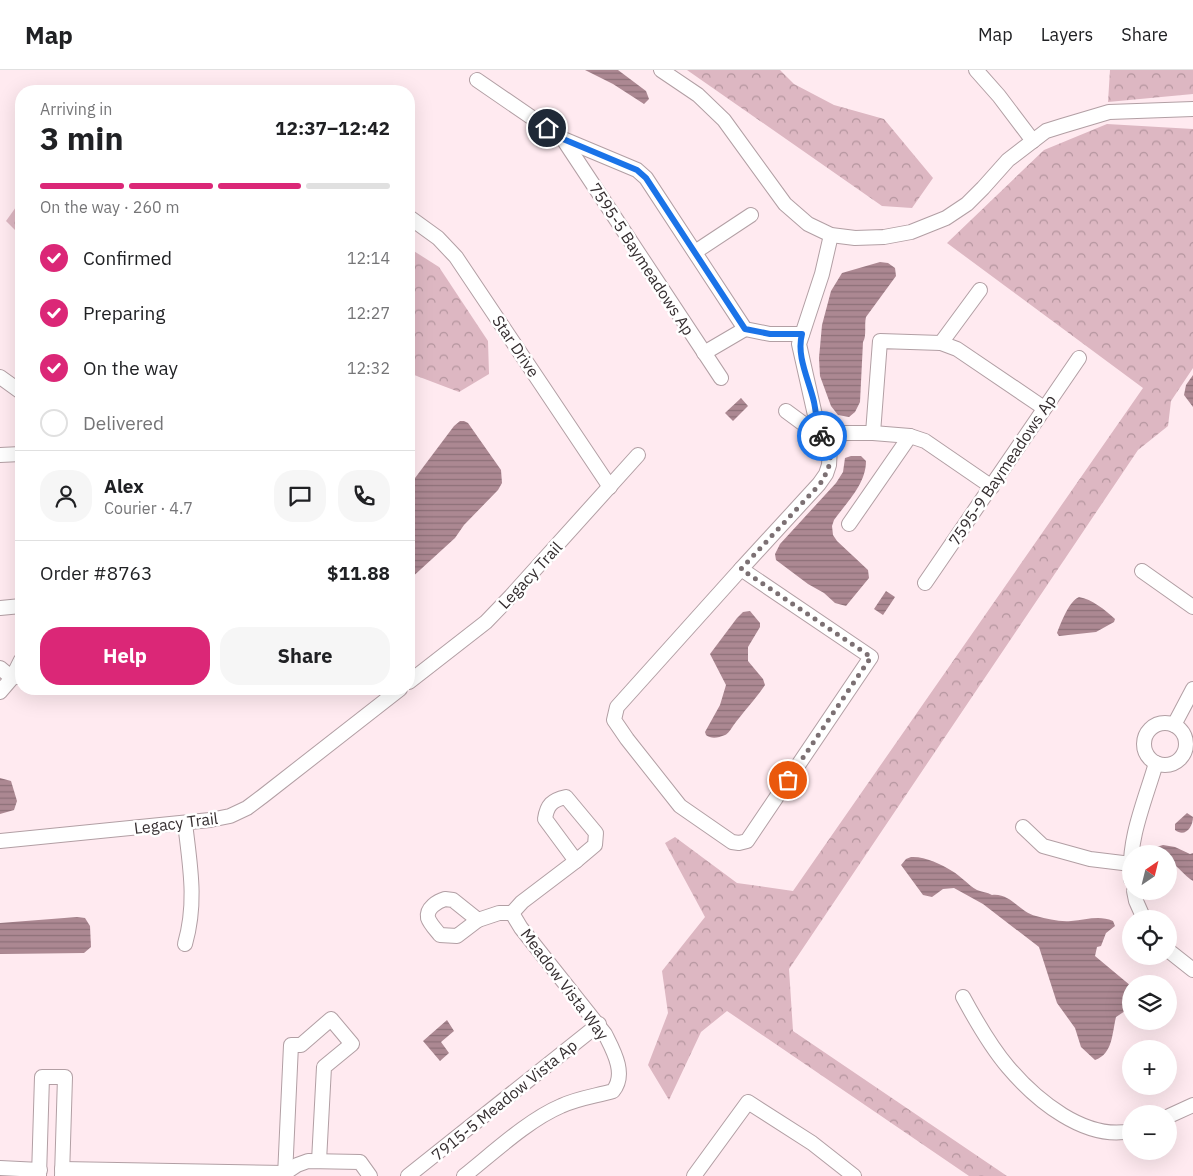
<!DOCTYPE html>
<html lang="en">
<head>
<meta charset="utf-8">
<style>
	:root { --surface:#fff; --page:#f6f6f6; --text:#202124; --muted:#757577; --line:#e0e0e0; --accent:#db2777 }
	body { margin:0; font-family:"IBM Plex Sans",sans-serif; background:var(--page); color:var(--text); height:100vh; display:flex; flex-direction:column; font-size:19px; white-space:nowrap }
	* { box-sizing:border-box; margin:0 }
	p { font-size:16px; color:var(--muted) }
	.icon { flex:none; width:28px; height:28px; fill:none; stroke:currentColor; stroke-width:2; stroke-linecap:round; stroke-linejoin:round }
	.map { position:relative; flex:1; overflow:hidden }
	.drawer { position:absolute; left:15px; top:15px; width:400px; height:610px; display:flex; flex-direction:column; background:var(--surface); border-radius:20px; box-shadow:0 5px 20px #0002 }
	.drawer>* { flex:none }
	.needle { width:32px; rotate:35deg }
	.buttons { position:absolute; left:1122px; top:775px; display:grid; gap:10px }
	.buttons a { display:grid; place-items:center; width:55px; height:55px; border-radius:50%; background:var(--surface); box-shadow:0 5px 20px #0002; font-size:25px }
	.pin { position:absolute; display:grid; place-items:center; width:42px; height:42px; color:#fff; margin:-21px; border:2px solid #fff; border-radius:50%; box-shadow:0 1px 5px #0007 }
	.courier { position:absolute; display:grid; place-items:center; width:50px; height:50px; margin:-25px; border:4px solid #1a73e8; border-radius:50%; background:#fff; color:#222; box-shadow:0 1px 6px #0007 }
	.head em { font-style:normal; font-weight:800 }
	.head div { display:flex; flex-direction:column-reverse }
	.head { display:flex; align-items:center; justify-content:space-between; height:85px; padding:0 25px }
	h1 { font-size:32px; font-weight:800; line-height:38px }
	.bar { display:grid; grid-template-columns:repeat(4,1fr); gap:8px 5px; align-content:center; height:60px; padding:0 25px }
	.bar i { height:6px; border-radius:4px; background:var(--line) }
	.bar .current { background:var(--accent) }
	.bar p { grid-column:span 4 }
	.line { display:flex; align-items:center; gap:12px; padding:0 25px; border-top:1px solid var(--line) }
	.line div { flex:1 }
	.round { display:grid; place-items:center; flex:none; width:52px; height:52px; border-radius:20px; background:var(--page) }
	ol { padding:0 25px; list-style:none }
	li { display:flex; align-items:center; gap:15px; height:55px }
	li p { margin-inline-start:auto }
	li .icon { padding:5px; border-radius:50%; background:var(--accent); color:#fff; stroke-width:4 }
	li:last-child { color:var(--muted) }
	li i { width:28px; height:28px; border:2px solid var(--line); border-radius:50% }
	.button { display:flex; gap:10px; margin-top:auto; padding:10px 25px }
	.button a { flex:1; height:58px; border-radius:20px; background:var(--accent); color:#fff; font-size:20px; font-weight:800; line-height:58px; text-align:center }
	.button a+a { background:var(--page); color:var(--text) }
	header { display:flex; align-items:center; gap:30px; box-sizing:border-box; height:70px; padding:0 25px; background:var(--surface); border-bottom:1px solid var(--line) }
	header strong { font-size:24px }
	nav { display:flex; gap:28px; margin-inline-start:auto; font-size:18px }
	.map>svg:first-child { display:block }
</style>
</head>
<body>
<header>
<strong>Map</strong>
<nav><a>Map</a><a>Layers</a><a>Share</a></nav>
</header>
<div class="map">
<svg width="1193" height="1106" viewBox="0 0 1193 1106">
	<defs>
		<pattern id="forest-crowns" width="20" height="18" patternUnits="userSpaceOnUse" patternTransform="scale(1.25)"><rect width="20" height="18" fill="#ddb7c2"/><path d="M2 6a3 3 0 1 1 6 0M12 15a3 3 0 1 1 6 0" fill="none" stroke="#b4959e"/></pattern>
		<pattern id="water-rules" width="6" height="5" patternUnits="userSpaceOnUse" patternTransform="scale(1.25)"><rect width="6" height="5" fill="#ac8892"/><path d="M0 2.5h6" fill="none" stroke="#8d7078"/></pattern>
	</defs>
	<rect width="100%" height="100%" fill="#ffeaf0"/>
	<!-- forest -->
	<g fill="url(#forest-crowns)">
		<path d="M 687,0 L 780,0 L 794,14 L 834,35 L 884,49 L 933,108 L 912,138 L 882,136 Z"/>
		<path d="M 1110,0 L 1193,0 L 1193,24 L 1108,32 Z"/>
		<path d="M 1107,54 L 1193,59 L 1193,298 L 1171,331 L 1168,356 L 1138,380 L 789,899 L 793,961 L 1007,1106 L 969,1106 L 727,941 L 701,962 L 669,1030 L 648,995 L 668,943 L 662,901 L 705,847 L 665,773 L 675,767 L 737,813 L 793,821 L 1143,318 L 947,173 L 1044,80 Z"/>
		<path d="M 21,130 L 21,166 L 6,151 Z"/>
		<path d="M 409,178 L 439,197 L 488,271 L 489,304 L 459,322 L 409,303 Z"/>
	</g>
	<!-- water -->
	<g fill="url(#water-rules)">
		<path d="M 585,0 L 618,0 L 646,21 L 649,29 L 644,34 L 613,14 Z"/>
		<path d="M 880,192 L 888,193 L 895,198 L 896,206 L 866,247 C 864,255 867,266 863,272 L 860,332 L 855,342 L 849,347 L 838,345 L 831,336 L 820,306 L 819,288 L 822,255 L 831,221 L 842,203 Z"/>
		<path d="M 1193,305 L 1193,337 L 1184,325 L 1186,315 Z"/>
		<path d="M 741,328 L 748,336 L 733,351 L 725,343 Z"/>
		<path d="M 460,351 L 464,351 L 468,353 L 501,400 L 502,413 L 498,420 L 464,455 L 455,468 L 409,510 L 409,416 L 454,356 Z"/>
		<path d="M 851,386 L 861,386 L 866,391 C 866,414 847,432 834,450 L 832,456 L 833,465 L 837,471 L 868,500 L 869,508 L 846,536 L 835,533 L 824,523 L 808,514 L 776,490 L 775,484 L 780,474 L 836,413 L 843,402 L 845,388 Z"/>
		<path d="M 886,521 L 895,527 L 883,545 L 874,539 Z"/>
		<path d="M 1079,527 C 1092,529 1105,540 1115,549 L 1114,552 L 1096,562 L 1059,566 L 1057,563 C 1061,553 1069,531 1079,527 Z"/>
		<path d="M 750,541 L 760,553 L 760,557 L 748,577 L 748,591 L 763,609 L 765,615 C 755,630 743,642 733,656 C 731,659 728,664 725,665 C 718,668 711,669 706,665 L 705,662 L 720,635 L 726,615 L 710,584 L 737,548 L 743,542 Z"/>
		<path d="M 0,708 L 11,711 L 17,731 L 14,740 L 0,744 Z"/>
		<path d="M 1187,743 L 1193,747 C 1193,757 1185,768 1175,760 L 1175,754 Z"/>
		<path d="M 1163,775 L 1175,777 L 1190,784 L 1193,783 L 1193,811 C 1184,806 1178,795 1169,792 L 1169,784 L 1146,784 L 1150,779 Z"/>
		<path d="M 911,787 C 924,786 941,794 952,801 C 961,806 968,815 977,820 C 982,822 987,822 992,825 C 1011,823 1019,842 1036,846 C 1048,849 1059,852 1071,851 C 1086,850 1099,845 1113,851 L 1115,856 L 1106,863 L 1101,876 L 1097,877 L 1095,886 L 1131,916 L 1131,937 L 1116,947 C 1112,963 1113,984 1095,990 L 1081,977 L 1075,958 L 1057,933 L 1039,877 L 983,834 L 954,818 L 943,819 L 932,827 L 923,825 L 901,795 L 906,789 Z"/>
		<path d="M 77,847 L 85,848 L 90,856 L 91,877 L 84,883 L 0,884 L 0,853 Z"/>
		<path d="M 447,950 L 454,961 L 441,972 L 449,983 L 440,991 L 423,971 Z"/>
	</g>
	<g fill="none" stroke-linecap="round" stroke-linejoin="round">
		<!-- minor casing -->
		<g stroke="#b29fa4" stroke-width="16">
			<g id="minor">
				<path d="M 661,0 L 698,25 L 724,50 L 785,134 L 808,154 L 831,165 L 855,168 L 884,167 L 911,162 L 946,148 L 967,134 L 983,118 L 1008,90 L 1046,61 L 1062,56 L 1109,42 L 1193,39"/>
				<path d="M 976,0 L 999,26 L 1033,71"/>
				<path d="M 477,10 L 563,69 L 637,100 L 646,108 L 745,259 L 770,264 L 802,264"/>
				<path d="M 563,69 L 721,308"/>
				<path d="M 409,147 L 438,168 L 456,187 L 610,417"/>
				<path d="M 695,182 L 751,145"/>
				<path d="M 941,273 L 980,220"/>
				<path d="M 704,283 L 745,259"/>
				<path d="M 0,307 L 21,322"/>
				<path d="M 786,341 L 805,355 L 819,363 L 873,363 L 910,366 L 925,371 L 992,417"/>
				<path d="M 873,363 L 880,271 L 941,273 L 957,279 L 1044,338"/>
				<path d="M 0,385 L 21,384"/>
				<path d="M 849,454 L 910,366"/>
				<path d="M 741,499 L 871,587 L 747,771 L 739,773 L 732,772 L 680,736 L 627,669 L 614,650 L 617,637 Z"/>
				<path d="M 741,499 L 819,414 L 826,404 L 829,395 L 830,377 L 819,363 L 799,274 L 822,204 L 831,165"/>
				<path d="M 1142,501 L 1193,537"/>
				<path d="M 925,513 L 1079,288"/>
				<path d="M 0,538 L 21,536"/>
				<path d="M 0,598 L 12,608 L 21,590"/>
				<path d="M 409,612 L 486,552 L 511,526 L 638,385"/>
				<path d="M 0,622 L 12,608 L 20,606"/>
				<circle cx="1165" cy="674" r="21"/>
				<path d="M 1174,655 L 1193,619"/>
				<path d="M 566,727 L 596,763 L 595,775 L 576,791 L 545,749 C 547,735 552,730 566,727 Z"/>
				<path d="M 1023,757 L 1043,776 L 1090,789 L 1131,794"/>
				<path d="M 0,771 L 210,750 L 230,746 L 247,738 L 263,726 L 400,619"/>
				<path d="M 1131,809 C 1128,768 1145,731 1156,693"/>
				<path d="M 1134,821 L 1136,831 L 1144,849"/>
				<path d="M 445,829 L 453,830 L 478,850 L 457,866 L 440,865 C 437,861 430,854 428,848 C 426,838 438,831 445,829 Z"/>
				<path d="M 478,850 L 499,843 L 512,843 L 522,832 L 576,791"/>
				<path d="M 185,874 C 197,832 190,796 185,753"/>
				<path d="M 1169,881 L 1193,900"/>
				<path d="M 963,927 C 976,951 990,976 1008,997 C 1036,1030 1085,1071 1131,1061"/>
				<path d="M 1169,1046 L 1193,1035"/>
				<path d="M 0,1098 L 40,1100"/>
				<path d="M 62,1099 L 285,1103 L 297,1095 L 308,1091 L 360,1092 L 370,1106"/>
				<path d="M 39,1106 L 42,1007 L 65,1007 L 62,1106"/>
				<path d="M 285,1106 L 291,975 L 301,975 L 331,949 L 352,974 L 324,997 L 319,1091"/>
				<path d="M 408,1106 L 599,954"/>
				<path d="M 464,1106 C 493,1083 528,1050 561,1036 C 578,1028 596,1026 613,1021 C 627,1004 613,980 605,964 L 521,858 L 512,843"/>
				<path d="M 694,1106 L 748,1032 L 812,1073 L 854,1106"/>
			</g>
		</g>
		<!-- minor -->
		<use href="#minor" stroke="#fff" stroke-width="14"/>
	</g>
	<g fill="none" stroke-linecap="round" stroke-linejoin="round">
		<!-- done -->
		<path stroke="#7c7073" stroke-width="5" stroke-dasharray="0 9" d="M 788,710 L 871,587 L 741,499 L 820,414 C 831,396 835,385 822,366"/>
		<!-- route -->
		<path stroke="#1a73e8" stroke-width="6" d="M 547,58 L 563,69 L 637,100 L 646,108 L 745,259 L 770,264 L 802,264 C 796,286 809,310 814,332 C 816,342 817,353 819,363 L 822,366"/>
	</g>
	<g text-anchor="middle" dominant-baseline="central" stroke-width="5" stroke-linejoin="round" paint-order="stroke">
		<!-- street labels -->
		<g font-size="16" fill="#352e30" stroke="#fff">
			<text transform="translate(642 189) rotate(57)">7595-5 Baymeadows Ap</text>
			<text transform="translate(516 276) rotate(56)">Star Drive</text>
			<text transform="translate(1002 400) rotate(-56)">7595-9 Baymeadows Ap</text>
			<text transform="translate(530 505) rotate(-47)">Legacy Trail</text>
			<text transform="translate(176 753) rotate(-7)">Legacy Trail</text>
			<text transform="translate(565 914) rotate(53)">Meadow Vista Way</text>
			<text transform="translate(504 1030) rotate(-39)">7915-5 Meadow Vista Ap</text>
		</g>
	</g>
</svg>
<div class="buttons">
<a><svg class="needle" viewBox="-14 -14 28 28"><path d="M0-13l5 13h-10z" fill="#e53935"/><path d="M0 13l5-13h-10z" fill="#757577"/></svg></a>
<a><svg class="icon" aria-label="locate" viewBox="0 0 24 24"><circle cx="12" cy="12" r="6"/><path d="M12 2v4M12 18v4M2 12h4M18 12h4"/></svg></a>
<a><svg class="icon" aria-label="layers" viewBox="0 0 24 24"><path d="M12 4l9 5-9 5-9-5zM3 14l9 5 9-5"/></svg></a>
<a>+</a>
<a>−</a>
</div>
<div class="pin" style="left:788px;top:710px;background:#ea580c"><svg class="icon" aria-label="bag" viewBox="0 0 24 24"><path d="M5 8h14l-1 12H6zM9 8a3 3 0 0 1 6 0"/></svg></div>
<div class="pin" style="left:547px;top:58px;background:#1f2937"><svg class="icon" aria-label="home" viewBox="0 0 24 24"><path d="M3 11l9-7 9 7M6 9v11h12V9"/></svg></div>
<div class="courier" style="left:822px;top:366px"><svg class="icon" aria-label="bike" viewBox="0 0 24 24"><circle cx="6" cy="16" r="4"/><circle cx="18" cy="16" r="4"/><path d="M6 16l4-8h5l3 8M10 8l3 8H6M13 5h3"/></svg></div>
<section class="drawer">
<div class="head"><div><h1>3 min</h1><p>Arriving in</p></div><em>12:37–12:42</em></div>
<div class="bar"><i class="current"></i><i class="current"></i><i class="current"></i><i></i><p>On the way · 260 m</p></div>
<ol>
<li><svg class="icon" aria-label="check" viewBox="0 0 24 24"><path d="M5 12l5 5 9-10"/></svg>Confirmed<p>12:14</p></li>
<li><svg class="icon" aria-label="check" viewBox="0 0 24 24"><path d="M5 12l5 5 9-10"/></svg>Preparing<p>12:27</p></li>
<li><svg class="icon" aria-label="check" viewBox="0 0 24 24"><path d="M5 12l5 5 9-10"/></svg>On the way<p>12:32</p></li>
<li><i></i>Delivered</li>
</ol>
<div class="line" style="height:90px"><a class="round"><svg class="icon" aria-label="person" viewBox="0 0 24 24"><circle cx="12" cy="8" r="4"/><path d="M4 21q1-7 8-7t8 7"/></svg></a><div><b>Alex</b><p>Courier · 4.7</p></div><a class="round"><svg class="icon" aria-label="chat" viewBox="0 0 24 24"><path d="M4 5h16v11H9l-5 4z"/></svg></a><a class="round"><svg class="icon" aria-label="phone" viewBox="0 0 24 24"><path d="M5 4h4l2 5-3 2q2 4 5 5l2-3 5 2v4C11 20 4 13 5 4z"/></svg></a></div>
<div class="line" style="height:65px"><div>Order #8763</div><b>$11.88</b></div>
<div class="button"><a>Help</a><a>Share</a></div>
</section>
</div>
</body>
</html>
